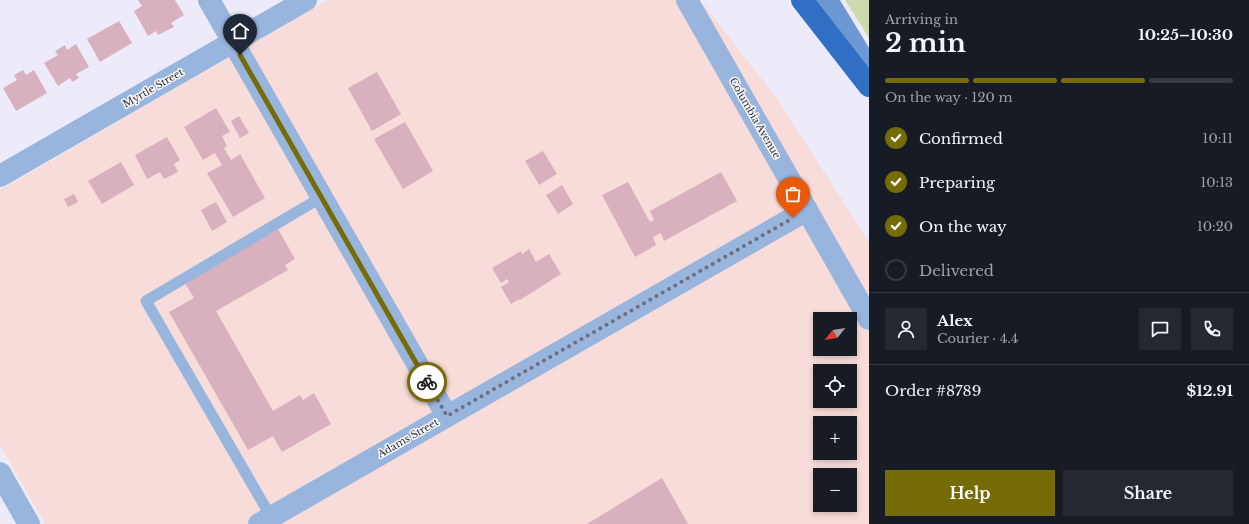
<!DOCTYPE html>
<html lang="en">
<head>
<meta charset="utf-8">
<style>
	:root { --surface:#171b24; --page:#242831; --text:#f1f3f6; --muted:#9ea1a6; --line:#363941; --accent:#756c08 }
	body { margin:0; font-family:"Libre Baskerville",serif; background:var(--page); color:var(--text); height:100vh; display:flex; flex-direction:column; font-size:15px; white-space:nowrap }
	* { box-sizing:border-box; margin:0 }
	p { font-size:13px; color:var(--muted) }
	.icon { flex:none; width:22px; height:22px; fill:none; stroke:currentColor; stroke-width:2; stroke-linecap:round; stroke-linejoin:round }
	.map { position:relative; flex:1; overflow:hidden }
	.side { display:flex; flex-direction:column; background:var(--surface); width:380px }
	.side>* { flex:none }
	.needle { width:26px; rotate:240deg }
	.fabs { position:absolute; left:813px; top:312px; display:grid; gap:8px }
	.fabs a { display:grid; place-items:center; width:44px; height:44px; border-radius:0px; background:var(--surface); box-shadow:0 2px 6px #0003; font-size:20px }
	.pin { position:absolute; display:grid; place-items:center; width:34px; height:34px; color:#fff; margin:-41px -17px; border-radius:50% 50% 50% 0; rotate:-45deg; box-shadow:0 0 4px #0007 }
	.pin .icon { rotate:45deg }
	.courier { position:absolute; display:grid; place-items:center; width:40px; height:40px; margin:-20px; border:3px solid #756c08; border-radius:50%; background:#fff; color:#222; box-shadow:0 1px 5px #0007 }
	.summary em { font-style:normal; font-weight:700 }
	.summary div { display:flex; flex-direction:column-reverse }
	.summary { display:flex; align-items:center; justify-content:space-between; height:68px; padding:0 16px }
	h1 { font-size:26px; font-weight:700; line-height:30px }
	.bar { display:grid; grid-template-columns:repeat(4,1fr); gap:6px 4px; align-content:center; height:48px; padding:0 16px }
	.bar i { height:5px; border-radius:3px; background:var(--line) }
	.bar .selected { background:var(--accent) }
	.bar p { grid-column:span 4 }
	.line { display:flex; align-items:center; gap:10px; padding:0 16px; border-top:1px solid var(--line) }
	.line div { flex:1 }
	.round { display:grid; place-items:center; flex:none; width:42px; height:42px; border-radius:0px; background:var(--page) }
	ol { padding:0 16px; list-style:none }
	li { display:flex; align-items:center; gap:12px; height:44px }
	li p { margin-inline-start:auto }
	li .icon { padding:4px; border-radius:50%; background:var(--accent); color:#fff; stroke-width:4 }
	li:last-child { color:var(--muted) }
	li i { width:22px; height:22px; border:2px solid var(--line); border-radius:50% }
	.cta { display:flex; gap:8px; margin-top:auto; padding:8px 16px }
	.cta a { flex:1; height:46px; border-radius:0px; background:var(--accent); color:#fff; font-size:16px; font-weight:700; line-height:46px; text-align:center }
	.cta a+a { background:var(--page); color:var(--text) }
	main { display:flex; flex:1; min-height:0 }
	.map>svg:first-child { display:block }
</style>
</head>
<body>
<main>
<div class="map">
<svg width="869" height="524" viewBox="0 0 869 524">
	<rect width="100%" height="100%" fill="#edebf9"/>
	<!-- commercial -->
	<path fill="#f7dcd9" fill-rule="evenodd" d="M 328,0 L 700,0 L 776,97 L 869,242 L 869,524 L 45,524 L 0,445 L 0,190 ZM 820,319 L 850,319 L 850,349 L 820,349 ZM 820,371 L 850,371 L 850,401 L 820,401 ZM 820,423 L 850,423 L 850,453 L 820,453 ZM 820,475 L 850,475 L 850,505 L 820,505 Z"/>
	<!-- green -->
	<path fill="#cddaad" d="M 845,0 L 869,0 L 869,38 Z"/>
	<!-- building -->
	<g fill="#d9b1be">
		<path d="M 138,0 L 175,0 L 184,15 L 171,23 L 174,27 L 158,35 L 156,31 L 148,36 L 134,11 L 142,6 Z"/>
		<path d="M 119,21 L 132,43 L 100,62 L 87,39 Z"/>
		<path d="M 76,44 L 89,67 L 76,74 L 79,78 L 72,82 L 70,78 L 58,86 L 44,63 L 58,55 L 55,51 L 65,45 L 67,50 Z"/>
		<path d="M 23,70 L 26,75 L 34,70 L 47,93 L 16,111 L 3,88 L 17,80 L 14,75 Z"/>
		<path d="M 377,72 L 401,114 L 372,131 L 348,88 Z"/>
		<path d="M 216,108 L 230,132 L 222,136 L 227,146 L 224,148 L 231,160 L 240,154 L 265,198 L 233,217 L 207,173 L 222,165 L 215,153 L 203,160 L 184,127 Z"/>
		<path d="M 239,116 L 249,133 L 240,138 L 231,121 Z"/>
		<path d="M 405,122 L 433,171 L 403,189 L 374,139 Z"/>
		<path d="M 167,137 L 180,160 L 174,164 L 178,172 L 164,179 L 160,172 L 147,179 L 135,155 Z"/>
		<path d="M 543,151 L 557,174 L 539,185 L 525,161 Z"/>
		<path d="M 121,162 L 134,185 L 102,204 L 88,181 Z"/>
		<path d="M 721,172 L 737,201 L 664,241 L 661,233 L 653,237 L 656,245 L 635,257 L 602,195 L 628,182 L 650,222 L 654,220 L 650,211 Z"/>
		<path d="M 562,185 L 573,204 L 558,214 L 546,195 Z"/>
		<path d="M 74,194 L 78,202 L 68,207 L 64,199 Z"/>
		<path d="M 216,202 L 227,222 L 212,231 L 201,210 Z"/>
		<path d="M 278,229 L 295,259 L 285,265 L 288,270 L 216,311 L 273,411 L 300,395 L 303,400 L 314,393 L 331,424 L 282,452 L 273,436 L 248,450 L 169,312 L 194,298 L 185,283 Z"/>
		<path d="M 529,249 L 536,262 L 549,254 L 561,274 L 520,300 L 519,299 L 511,304 L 501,287 L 509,282 L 507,279 L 501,283 L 492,268 L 521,251 L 522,254 Z"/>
		<path d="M 662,478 L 688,524 L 587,524 Z"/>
	</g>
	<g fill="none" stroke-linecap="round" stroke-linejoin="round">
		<!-- service -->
		<path stroke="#98b5dd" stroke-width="11" d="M 271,517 L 146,301 L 322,197"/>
		<!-- minor -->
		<g stroke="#98b5dd" stroke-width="22">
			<path d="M 209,0 L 447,416"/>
			<path d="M 687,0 L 869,319"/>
			<path d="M 0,176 L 306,0"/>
			<path d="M 0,473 L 29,524"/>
			<path d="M 259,524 L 807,210"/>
		</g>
		<!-- secondary -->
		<path stroke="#6e98d4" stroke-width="22" d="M 827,0 L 869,69"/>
		<!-- motorway -->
		<path stroke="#306fc4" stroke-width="22" d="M 802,0 L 869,86"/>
	</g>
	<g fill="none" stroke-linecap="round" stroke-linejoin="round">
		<!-- done -->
		<path stroke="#706e7c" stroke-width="4" stroke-dasharray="0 7.2" d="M 427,382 L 447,416 L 793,218"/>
		<!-- route -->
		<path stroke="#756c08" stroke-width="5" d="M 240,55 L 427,382"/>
	</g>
	<g text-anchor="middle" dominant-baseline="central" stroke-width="3" stroke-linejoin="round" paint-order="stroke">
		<!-- street labels -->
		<g font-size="10" fill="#2c2a38" stroke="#fafafa">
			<text transform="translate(153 88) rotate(-30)">Myrtle Street</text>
			<text transform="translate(755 118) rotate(60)">Columbia Avenue</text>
			<text transform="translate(408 438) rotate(-30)">Adams Street</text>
		</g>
	</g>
</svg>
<div class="fabs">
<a><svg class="needle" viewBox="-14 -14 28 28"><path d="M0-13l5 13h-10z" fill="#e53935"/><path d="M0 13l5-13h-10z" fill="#9ea1a6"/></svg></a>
<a><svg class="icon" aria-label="locate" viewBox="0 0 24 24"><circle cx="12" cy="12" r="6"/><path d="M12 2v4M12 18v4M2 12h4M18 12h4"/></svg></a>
<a>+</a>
<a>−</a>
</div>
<div class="pin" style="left:793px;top:218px;background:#ea580c"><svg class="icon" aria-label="bag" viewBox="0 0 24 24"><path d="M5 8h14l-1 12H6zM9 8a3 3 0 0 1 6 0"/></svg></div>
<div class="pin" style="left:240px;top:55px;background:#1f2937"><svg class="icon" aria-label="home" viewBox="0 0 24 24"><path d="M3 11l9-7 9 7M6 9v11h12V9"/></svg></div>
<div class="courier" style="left:427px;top:382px"><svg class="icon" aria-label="bike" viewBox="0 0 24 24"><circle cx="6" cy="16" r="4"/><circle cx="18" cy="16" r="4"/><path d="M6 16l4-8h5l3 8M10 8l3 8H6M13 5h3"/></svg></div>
</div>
<section class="side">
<div class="summary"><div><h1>2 min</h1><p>Arriving in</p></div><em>10:25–10:30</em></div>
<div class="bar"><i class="selected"></i><i class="selected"></i><i class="selected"></i><i></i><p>On the way · 120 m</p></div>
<ol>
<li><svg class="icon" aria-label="check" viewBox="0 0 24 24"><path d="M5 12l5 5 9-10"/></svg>Confirmed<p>10:11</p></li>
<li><svg class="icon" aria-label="check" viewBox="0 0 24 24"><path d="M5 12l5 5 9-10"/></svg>Preparing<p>10:13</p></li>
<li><svg class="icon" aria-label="check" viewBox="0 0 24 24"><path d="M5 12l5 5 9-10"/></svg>On the way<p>10:20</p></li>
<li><i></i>Delivered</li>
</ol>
<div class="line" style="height:72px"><a class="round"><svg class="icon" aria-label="person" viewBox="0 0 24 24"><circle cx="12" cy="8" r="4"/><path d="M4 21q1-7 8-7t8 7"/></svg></a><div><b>Alex</b><p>Courier · 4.4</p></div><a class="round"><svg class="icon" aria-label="chat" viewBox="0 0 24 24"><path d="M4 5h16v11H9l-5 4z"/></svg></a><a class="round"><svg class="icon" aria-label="phone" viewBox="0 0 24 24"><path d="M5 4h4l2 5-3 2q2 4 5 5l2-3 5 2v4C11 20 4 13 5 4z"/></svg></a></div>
<div class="line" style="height:52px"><div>Order #8789</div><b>$12.91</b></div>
<div class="cta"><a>Help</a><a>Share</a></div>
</section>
</main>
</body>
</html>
